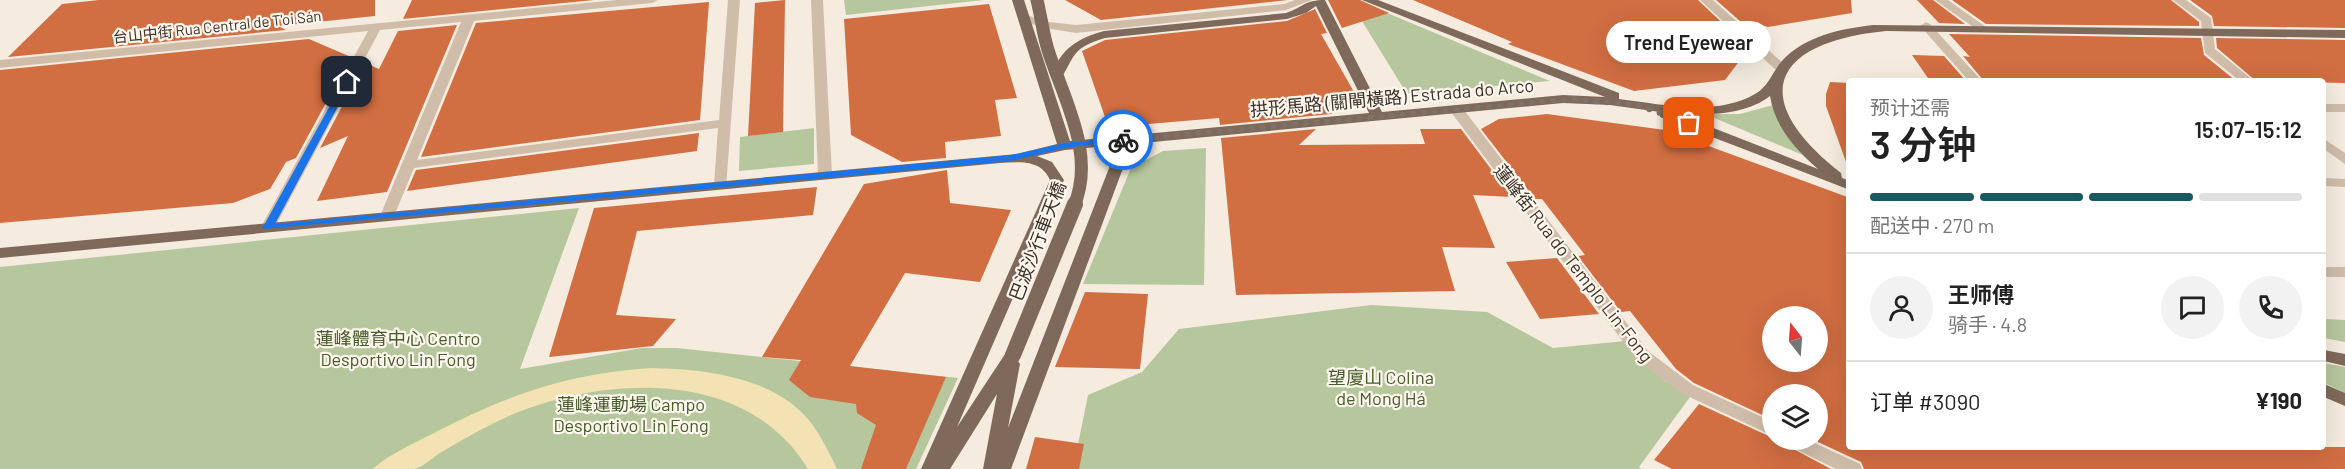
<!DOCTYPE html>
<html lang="zh">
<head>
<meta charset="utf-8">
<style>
	:root { --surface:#fff; --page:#f2f2f2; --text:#222; --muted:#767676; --line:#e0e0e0; --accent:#1b5962 }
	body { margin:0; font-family:Barlow,"Noto Sans SC",sans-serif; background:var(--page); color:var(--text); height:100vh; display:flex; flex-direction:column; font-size:22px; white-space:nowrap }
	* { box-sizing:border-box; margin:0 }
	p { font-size:20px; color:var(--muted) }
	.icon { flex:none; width:33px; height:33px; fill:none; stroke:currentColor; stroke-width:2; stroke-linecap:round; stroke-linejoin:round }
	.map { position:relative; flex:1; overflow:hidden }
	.panel { position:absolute; left:1846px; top:78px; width:480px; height:372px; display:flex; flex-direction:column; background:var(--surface); border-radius:6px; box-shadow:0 6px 24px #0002 }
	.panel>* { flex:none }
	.needle { width:39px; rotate:343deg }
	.fabs { position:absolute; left:1762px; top:306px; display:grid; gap:12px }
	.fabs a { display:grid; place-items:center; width:66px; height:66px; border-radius:50%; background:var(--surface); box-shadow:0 6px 24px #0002; font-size:30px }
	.pin { position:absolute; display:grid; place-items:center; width:51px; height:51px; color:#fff; margin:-26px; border-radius:12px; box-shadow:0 3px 9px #0006 }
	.courier { position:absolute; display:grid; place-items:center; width:60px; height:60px; margin:-30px; border:4px solid #1a73e8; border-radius:50%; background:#fff; color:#222; box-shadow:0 2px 8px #0007 }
	.bubble { position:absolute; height:42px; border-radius:21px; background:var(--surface); box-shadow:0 6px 24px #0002; font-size:20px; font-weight:600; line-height:42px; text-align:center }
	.overview em { font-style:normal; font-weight:600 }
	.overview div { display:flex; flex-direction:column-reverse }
	.overview { display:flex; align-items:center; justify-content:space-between; height:102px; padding:0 24px }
	h1 { font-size:39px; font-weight:600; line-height:45px }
	.bar { display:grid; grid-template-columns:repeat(4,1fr); gap:9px 6px; align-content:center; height:72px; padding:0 24px }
	.bar i { height:8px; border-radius:4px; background:var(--line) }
	.bar .selected { background:var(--accent) }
	.bar p { grid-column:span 4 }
	.line { display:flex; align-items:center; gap:15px; padding:0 24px; border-top:2px solid var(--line) }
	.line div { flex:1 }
	.round { display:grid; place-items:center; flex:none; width:63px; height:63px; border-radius:32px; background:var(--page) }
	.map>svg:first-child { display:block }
</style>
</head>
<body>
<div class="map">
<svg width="2345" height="469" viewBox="0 0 2345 469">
	<rect width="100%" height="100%" fill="#f5ecdf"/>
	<!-- green -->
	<g fill="#b6c69d">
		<path d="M 844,0 L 984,0 L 846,15 Z"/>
		<path d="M 1349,0 L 1356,0 L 1550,81 L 1407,94 Z"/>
		<path d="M 1777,104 L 1810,158 L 1705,114 L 1740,114 Z"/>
		<path d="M 814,128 L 814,164 L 739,171 L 740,137 Z"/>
		<path d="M 1206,148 L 1204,285 L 1083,284 L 1131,168 L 1163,151 Z"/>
		<path d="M 579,208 L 520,369 L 642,348 L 677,348 L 958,378 L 916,469 L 0,469 L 0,267 Z"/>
		<path d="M 1371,305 L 1487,312 L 1553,348 L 1626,341 L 1665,381 L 1690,397 L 1639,467 L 1641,469 L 1073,469 L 1088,395 L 1142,372 L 1179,329 Z"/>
		<path d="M 2324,319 L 2345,320 L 2345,342 L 2324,338 Z"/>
		<path d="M 2324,363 L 2345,367 L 2345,393 L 2324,383 Z"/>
	</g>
	<!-- sand -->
	<path fill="#f3e2b4" d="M 651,368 C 705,369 777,377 812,424 C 822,438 830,454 837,469 L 808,469 C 747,368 606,375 509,416 C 487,426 465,438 445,450 C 435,455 424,467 414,469 C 401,469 386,469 373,469 C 389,454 413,444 432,434 C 508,395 565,374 651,368 Z"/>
	<!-- building -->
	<g fill="#d16e42" fill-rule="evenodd">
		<path d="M 99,0 L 375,0 L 375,16 L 278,26 L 286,30 L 8,57 L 62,4 Z"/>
		<path d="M 412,0 L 594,0 L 403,19 Z"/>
		<path d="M 785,0 L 783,132 L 748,136 L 755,3 Z"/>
		<path d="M 1065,0 L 1288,0 L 1101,20 Z"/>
		<path d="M 1328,0 L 1360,0 L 1389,13 L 1342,28 Z"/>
		<path d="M 1413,0 L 1698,0 L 1732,32 L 1718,35 L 1719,51 L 1747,51 L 1725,80 L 1634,91 L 1508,44 L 1512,42 Z"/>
		<path d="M 1716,0 L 1851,0 L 1852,13 L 1768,27 L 1749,21 L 1749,29 Z"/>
		<path d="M 1917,0 L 1933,0 L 1965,24 L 1939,23 Z"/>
		<path d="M 1952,0 L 2171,0 L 2199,22 L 2199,26 L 1986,24 Z"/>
		<path d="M 2190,0 L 2345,0 L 2345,28 L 2214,26 L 2212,16 Z"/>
		<path d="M 709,2 L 700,120 L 421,157 L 476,23 Z"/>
		<path d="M 989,4 L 1017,98 L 995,100 L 1001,136 L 945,142 L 946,158 L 902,162 L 851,135 L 844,19 Z"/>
		<path d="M 1315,9 L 1327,33 L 1321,34 L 1354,92 L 1331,114 L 1220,125 L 1219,118 L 1125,126 L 1113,124 L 1105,117 L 1082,51 L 1105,40 L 1287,21 Z"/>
		<path d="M 457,25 L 387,192 L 317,201 L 348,136 L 320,148 L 365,63 L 379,69 L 398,31 Z"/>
		<path d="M 1949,34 L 2201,38 L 2204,55 L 2236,81 L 1984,81 L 1963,56 L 1970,57 Z"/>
		<path d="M 2216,38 L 2345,40 L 2345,83 L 2256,81 L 2217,48 Z"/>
		<path d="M 309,39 L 351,57 L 296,158 L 286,162 L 270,189 L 233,203 L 0,223 L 0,70 Z"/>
		<path d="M 1912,55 L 1944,56 L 1966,81 L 1930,81 Z"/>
		<path d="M 1830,82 L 1850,83 L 1850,162 L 1846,162 L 1826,106 L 1826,94 Z"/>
		<path d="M 1547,114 L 1665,130 L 1850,198 L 1850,447 L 2345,447 L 2345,469 L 1864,469 L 1861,462 L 1818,442 L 1818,394 L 1773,394 L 1773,420 L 1694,383 L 1676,369 L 1630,311 L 1621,312 L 1578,256 L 1585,255 L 1542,199 L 1535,199 L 1481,129 L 1499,119 ZM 1773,316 L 1818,316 L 1818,362 L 1773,362 Z"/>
		<path d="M 1316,129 L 1299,145 L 1425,144 L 1420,129 L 1461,129 L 1512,197 L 1473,195 L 1495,248 L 1442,247 L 1455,291 L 1236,295 L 1221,138 Z"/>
		<path d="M 699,133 L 697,151 L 407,191 L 416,170 Z"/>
		<path d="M 947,170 L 950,203 L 1011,210 L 980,282 L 905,273 L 850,366 L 946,377 L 906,469 L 861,469 L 876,425 L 857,413 L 856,404 L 810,397 L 789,380 L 801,360 L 762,357 L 864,184 Z"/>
		<path d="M 817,187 L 813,215 L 637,231 L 616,315 L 676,319 L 653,346 L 549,357 L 594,208 Z"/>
		<path d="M 1557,258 L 1599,314 L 1540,319 L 1506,262 Z"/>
		<path d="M 1085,292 L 1148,294 L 1140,369 L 1055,367 Z"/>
		<path d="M 1699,404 L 1773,438 L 1831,469 L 1672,469 L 1654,460 Z"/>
		<path d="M 1035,437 L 1084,444 L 1079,469 L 1026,469 Z"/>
	</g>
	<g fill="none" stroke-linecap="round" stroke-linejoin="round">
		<!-- minor -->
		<g fill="#cfbdaa" fill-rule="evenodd">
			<path d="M 617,0 L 658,0 L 652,3 L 474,21 L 417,160 L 719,120 L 728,0 L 740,0 L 726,188 L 716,188 L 714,185 L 718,128 L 414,168 L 394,216 L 392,219 L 382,219 L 380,216 L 461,22 L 380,30 L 275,227 L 268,231 L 261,227 L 368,31 L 0,68 L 0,60 Z"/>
			<path d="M 811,0 L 823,0 L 832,175 L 825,179 L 818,175 Z"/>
			<path d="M 1295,0 L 1312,0 L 1286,10 L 1076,33 L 1039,27 L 1017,17 L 1023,14 L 1049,22 L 1076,25 L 1284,4 Z"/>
			<path d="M 1700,0 L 1713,0 L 1786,66 L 1786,72 L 1778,72 Z"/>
			<path d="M 1935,0 L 1948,0 L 1986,27 L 1980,31 L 1976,29 Z"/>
			<path d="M 2173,0 L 2186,0 L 2211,18 L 2215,49 L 2254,81 L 2240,81 L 2205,53 L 2201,21 Z"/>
			<path d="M 1926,22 L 1930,24 L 1982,81 L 1969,81 L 1922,28 L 1920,26 Z"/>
			<rect x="2324" y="104" width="21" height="8"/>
			<path d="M 1456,105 L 1461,106 L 1648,351 L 1693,385 L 1773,422 L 1773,436 L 1681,393 L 1636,359 L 1451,112 L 1449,109 Z"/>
			<path d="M 2324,139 L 2345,153 L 2345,164 L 2324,149 Z"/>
			<path d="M 2324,178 L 2345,179 L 2345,187 L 2324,186 Z"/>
			<rect x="2324" y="267" width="21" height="10"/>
			<path d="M 1784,440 L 1808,440 L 1860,464 L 1862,469 L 1836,469 L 1787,445 Z"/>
		</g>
		<!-- major -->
		<g fill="#7f695a" fill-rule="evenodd">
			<path d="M 1012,0 L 1024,0 L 1070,141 L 1369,113 L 1316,6 L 1306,13 L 1287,19 L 1105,38 C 1073,48 1076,53 1061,79 L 1053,79 L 1051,76 C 1061,49 1076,39 1104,31 L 1286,13 C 1304,7 1304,0 1325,0 L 1382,112 L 1563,95 L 1605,97 L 1362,0 L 1378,0 L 1619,93 L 1619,99 C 1661,104 1716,117 1755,94 C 1768,87 1772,73 1781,62 C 1804,36 1840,29 1873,25 L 2345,30 L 2345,38 L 1886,31 C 1771,42 1746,99 1841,173 L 1842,178 L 1850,181 L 1850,190 L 1660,117 L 1660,112 L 1610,105 L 1563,103 L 1132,144 L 1011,469 L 983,469 L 997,394 L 950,469 L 921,469 L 1050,180 C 1041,159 1019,162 1000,163 L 0,258 L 0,248 L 1017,154 L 1057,144 ZM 1770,96 C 1775,127 1795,149 1818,169 L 1675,113 C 1705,116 1746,115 1770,96 ZM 1118,145 L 1008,428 L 1020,364 L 1018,361 L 1021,355 L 1019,351 L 1007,351 L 957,427 L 1064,180 L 1052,162 L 1037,156 L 1065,150 Z"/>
			<path d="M 2324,350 L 2345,354 L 2345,366 L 2324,361 Z"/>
			<path d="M 2324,384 L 2345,393 L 2345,406 L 2324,397 Z"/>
		</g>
		<!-- major-bridge-far1 -->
		<path stroke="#7f695a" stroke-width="13" d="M 1037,0 C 1041,16 1043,34 1048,50 C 1064,100 1096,154 1074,206"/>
		<!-- major-bridge -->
		<path stroke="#7f695a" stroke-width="16" d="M 1013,355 L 1075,204"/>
	</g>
	<!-- route -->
	<path fill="#1a73e8" d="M 347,79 L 351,82 L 275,224 L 1011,155 L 1065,143 L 1123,137 L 1128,140 L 1065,148 L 1011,161 L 264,229 L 263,227 L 343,82 Z"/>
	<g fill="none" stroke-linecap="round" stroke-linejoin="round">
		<!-- done -->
		<path stroke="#7d7269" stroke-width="6" stroke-dasharray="0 10.8" d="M 1123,140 L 1573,99 L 1637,105 L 1689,123"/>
	</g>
	<g text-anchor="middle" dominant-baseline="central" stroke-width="4.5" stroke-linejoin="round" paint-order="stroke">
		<!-- far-street labels -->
		<g font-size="15" fill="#3c312a" stroke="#fcf6ed">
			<text transform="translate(217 26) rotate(-6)">台山中街 Rua Central de T'oi Sán</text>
		</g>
		<!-- street labels -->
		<g font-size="18" fill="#3c312a" stroke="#fcf6ed">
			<text transform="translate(1392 97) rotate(-5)">拱形馬路 (關閘橫路) Estrada do Arco</text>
			<text transform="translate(1037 241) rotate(-69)">巴波沙行車天橋</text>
			<text transform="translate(1574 263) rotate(52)">蓮峰街 Rua do Templo Lin-Fong</text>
		</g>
		<!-- park labels -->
		<g font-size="18" fill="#475d2b" stroke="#fcf6ed">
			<text x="398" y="338">蓮峰體育中心 Centro<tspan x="398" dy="21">Desportivo Lin Fong</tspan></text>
			<text x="1381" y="377">望廈山 Colina<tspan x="1381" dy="21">de Mong Há</tspan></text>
			<text x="631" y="404">蓮峰運動場 Campo<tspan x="631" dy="21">Desportivo Lin Fong</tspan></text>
		</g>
	</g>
</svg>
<div class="fabs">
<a><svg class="needle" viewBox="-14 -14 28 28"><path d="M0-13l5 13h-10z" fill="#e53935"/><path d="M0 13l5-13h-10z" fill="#767676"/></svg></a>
<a><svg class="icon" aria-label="layers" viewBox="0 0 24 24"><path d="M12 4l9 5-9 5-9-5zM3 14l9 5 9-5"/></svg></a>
</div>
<div class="pin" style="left:1689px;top:123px;background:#ea580c"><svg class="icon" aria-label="bag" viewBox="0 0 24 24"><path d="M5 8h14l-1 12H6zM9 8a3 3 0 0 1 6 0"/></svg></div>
<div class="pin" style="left:347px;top:82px;background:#1f2937"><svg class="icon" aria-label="home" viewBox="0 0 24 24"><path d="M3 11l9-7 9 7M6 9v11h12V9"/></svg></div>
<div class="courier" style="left:1123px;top:140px"><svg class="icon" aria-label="bike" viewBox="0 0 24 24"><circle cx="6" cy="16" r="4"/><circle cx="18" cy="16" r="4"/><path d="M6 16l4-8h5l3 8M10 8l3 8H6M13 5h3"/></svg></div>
<div class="bubble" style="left:1606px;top:21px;width:165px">Trend Eyewear</div>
<section class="panel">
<div class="overview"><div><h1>3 分钟</h1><p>预计还需</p></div><em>15:07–15:12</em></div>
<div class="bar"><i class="selected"></i><i class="selected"></i><i class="selected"></i><i></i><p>配送中 · 270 m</p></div>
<div class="line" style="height:108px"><a class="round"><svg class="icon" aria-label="person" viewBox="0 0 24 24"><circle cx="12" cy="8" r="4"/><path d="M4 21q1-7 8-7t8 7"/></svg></a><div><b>王师傅</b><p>骑手 · 4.8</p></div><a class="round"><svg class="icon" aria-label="chat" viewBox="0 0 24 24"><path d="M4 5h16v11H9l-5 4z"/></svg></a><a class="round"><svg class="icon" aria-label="phone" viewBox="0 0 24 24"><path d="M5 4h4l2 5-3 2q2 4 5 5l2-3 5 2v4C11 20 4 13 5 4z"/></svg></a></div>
<div class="line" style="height:78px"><div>订单 #3090</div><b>¥190</b></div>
</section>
</div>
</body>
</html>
